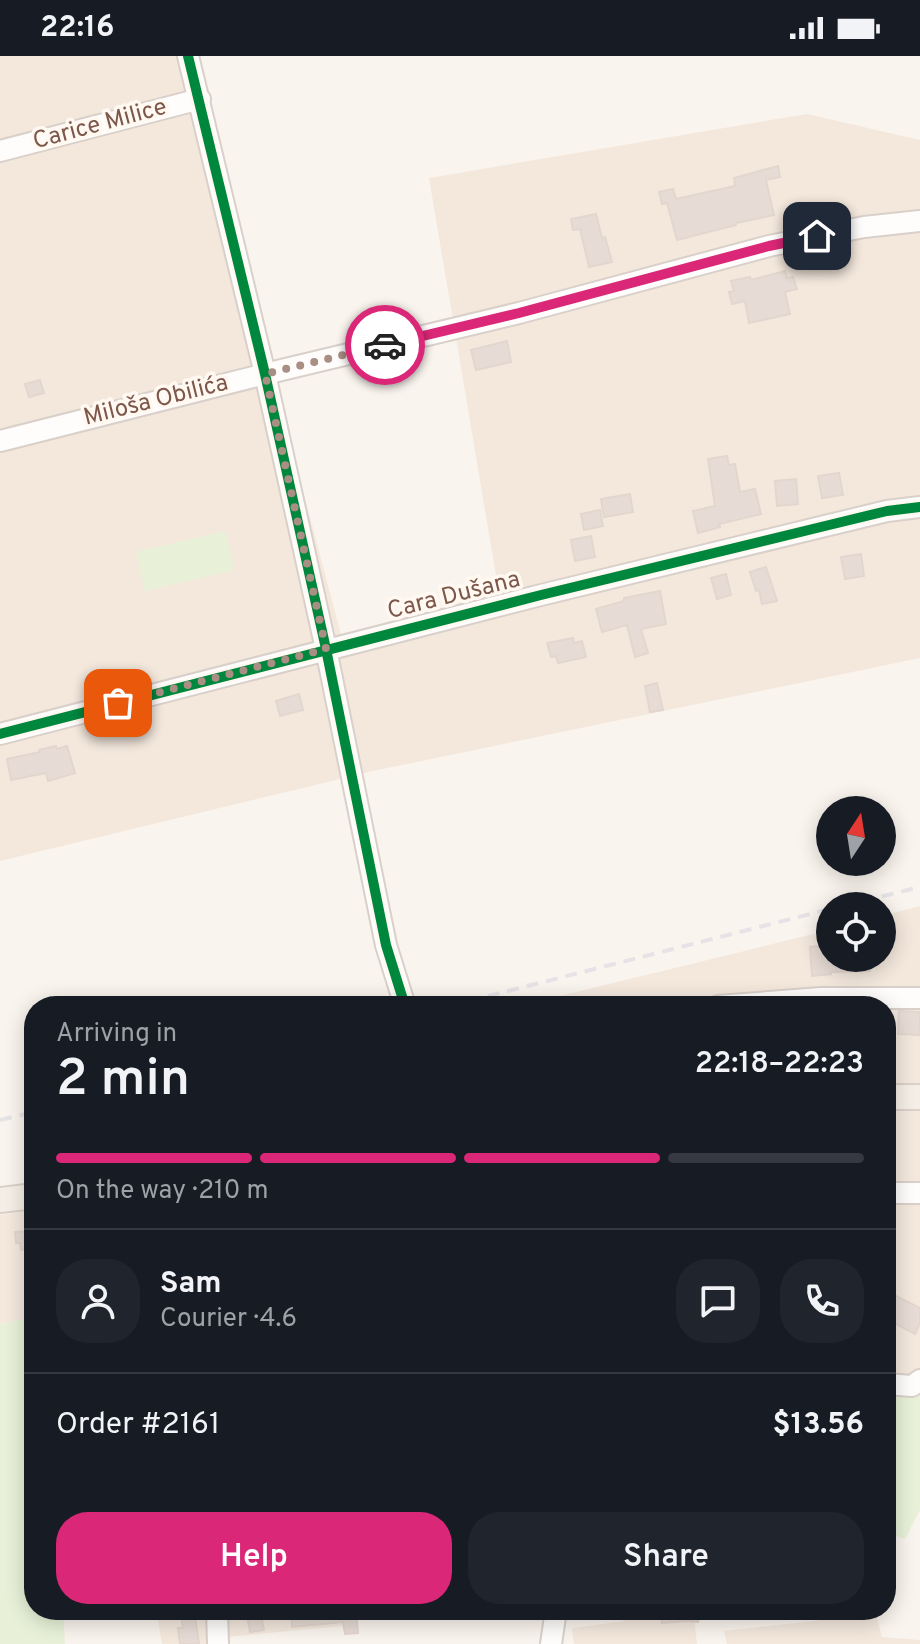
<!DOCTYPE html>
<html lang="en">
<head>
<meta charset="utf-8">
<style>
	:root { --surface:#171b24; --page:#20242c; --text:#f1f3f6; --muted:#9ea1a6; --line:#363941; --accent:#db2777 }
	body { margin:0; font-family:Overpass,sans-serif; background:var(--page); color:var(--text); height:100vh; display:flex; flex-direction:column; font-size:30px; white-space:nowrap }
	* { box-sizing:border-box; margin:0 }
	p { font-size:26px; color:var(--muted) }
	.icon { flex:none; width:44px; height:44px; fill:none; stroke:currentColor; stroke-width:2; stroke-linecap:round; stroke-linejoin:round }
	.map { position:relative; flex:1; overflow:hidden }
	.side { position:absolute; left:24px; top:940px; width:872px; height:624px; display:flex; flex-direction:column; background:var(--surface); border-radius:32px; box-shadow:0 4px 20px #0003 }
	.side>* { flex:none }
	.needle { width:52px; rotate:12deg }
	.fabs { position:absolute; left:816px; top:740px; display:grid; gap:16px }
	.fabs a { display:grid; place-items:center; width:80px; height:80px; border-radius:50%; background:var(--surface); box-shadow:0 4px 20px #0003; font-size:40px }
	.pin { position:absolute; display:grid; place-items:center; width:68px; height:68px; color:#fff; margin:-34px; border-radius:16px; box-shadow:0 4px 12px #0006 }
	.courier { position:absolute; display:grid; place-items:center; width:80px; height:80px; margin:-40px; border:6px solid #db2777; border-radius:50%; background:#fff; color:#222; box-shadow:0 2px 10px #0007 }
	.overview em { font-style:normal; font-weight:600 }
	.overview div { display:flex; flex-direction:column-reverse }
	.overview { display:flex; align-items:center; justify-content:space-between; height:136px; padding:0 32px }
	h1 { font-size:52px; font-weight:600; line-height:60px }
	.bar { display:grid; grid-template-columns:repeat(4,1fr); gap:12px 8px; align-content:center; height:96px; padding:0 32px }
	.bar i { height:10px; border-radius:6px; background:var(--line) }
	.bar .active { background:var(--accent) }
	.bar p { grid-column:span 4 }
	.line { display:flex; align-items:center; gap:20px; padding:0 32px; border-top:2px solid var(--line) }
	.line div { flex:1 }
	.round { display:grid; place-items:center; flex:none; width:84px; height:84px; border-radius:32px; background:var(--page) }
	.button { display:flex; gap:16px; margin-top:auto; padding:16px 32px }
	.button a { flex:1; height:92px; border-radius:32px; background:var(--accent); color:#fff; font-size:32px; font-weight:600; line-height:92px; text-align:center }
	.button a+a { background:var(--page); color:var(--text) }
	.status { display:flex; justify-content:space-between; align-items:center; height:56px; padding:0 40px; background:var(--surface); direction:ltr }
	.status svg { height:22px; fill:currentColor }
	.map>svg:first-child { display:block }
</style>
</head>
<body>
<div class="status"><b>22:16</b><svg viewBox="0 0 49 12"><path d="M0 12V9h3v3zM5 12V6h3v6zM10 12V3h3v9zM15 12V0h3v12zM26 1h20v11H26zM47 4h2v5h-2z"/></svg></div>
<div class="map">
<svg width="920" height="1588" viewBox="0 0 920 1588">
	<rect width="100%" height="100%" fill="#faf4ee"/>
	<!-- residential -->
	<g fill="#f4e8dd">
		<path d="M 0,0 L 188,0 L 343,586 L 502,555 L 429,122 L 807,58 L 920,84 L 920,602 L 373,715 L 0,805 Z"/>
		<path d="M 920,850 L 920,1336 L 886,1331 L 886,950 L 519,950 L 830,874 L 830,902 L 882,902 L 882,860 Z"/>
		<path d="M 34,1154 L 34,1261 L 0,1268 L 0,1159 Z"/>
		<path d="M 156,1554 L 351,1554 L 351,1569 L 227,1581 L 227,1588 L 162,1588 Z"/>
		<path d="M 624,1554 L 693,1554 L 697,1588 L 574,1588 L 572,1572 L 625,1565 Z"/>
		<path d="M 876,1558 L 882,1581 L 920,1584 L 920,1588 L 727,1588 L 724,1575 Z"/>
	</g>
	<!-- green -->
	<g fill="#e8f1d8">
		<path d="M 225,475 L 234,514 L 145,535 L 136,496 Z"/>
		<path d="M 34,1261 L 34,1554 L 63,1554 L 65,1588 L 0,1588 L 0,1268 Z"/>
		<path d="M 886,1331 L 920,1336 L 920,1454 L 905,1483 L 886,1477 Z"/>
	</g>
	<!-- building -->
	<g fill="#e7dcd5" stroke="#e3d6cf" stroke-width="2">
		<path d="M 778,110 L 780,121 L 766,124 L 774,159 L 736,167 L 736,169 L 677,184 L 667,147 L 662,148 L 659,136 L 673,133 L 676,143 L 735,130 L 734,122 Z"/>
		<path d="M 596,158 L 602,182 L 605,181 L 612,206 L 589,211 L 580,173 L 573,174 L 571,163 Z"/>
		<path d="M 785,215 L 787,222 L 793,221 L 797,233 L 785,236 L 790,258 L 749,267 L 745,245 L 732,248 L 729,236 L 734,235 L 731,225 L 750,221 L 751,224 Z"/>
		<path d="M 507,285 L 511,306 L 476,314 L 471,294 Z"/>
		<path d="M 40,324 L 44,337 L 29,341 L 25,328 Z"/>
		<path d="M 727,400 L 729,409 L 735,408 L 740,436 L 755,433 L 761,458 L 719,468 L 720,471 L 698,477 L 693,455 L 715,450 L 708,403 Z"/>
		<path d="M 839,417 L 843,439 L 822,442 L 818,420 Z"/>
		<path d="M 796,423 L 798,448 L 777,450 L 775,425 Z"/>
		<path d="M 630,438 L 633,456 L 604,461 L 601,443 Z"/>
		<path d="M 600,454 L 603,470 L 584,474 L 581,458 Z"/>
		<path d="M 591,480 L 595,501 L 575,505 L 571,484 Z"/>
		<path d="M 861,498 L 864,520 L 845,523 L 841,501 Z"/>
		<path d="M 766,511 L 777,545 L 762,548 L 759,534 L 756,535 L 750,516 Z"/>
		<path d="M 726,518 L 731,539 L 717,543 L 711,522 Z"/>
		<path d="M 660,535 L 666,568 L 641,573 L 648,597 L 635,601 L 627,569 L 602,576 L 596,553 L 624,545 L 624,542 Z"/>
		<path d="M 573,582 L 574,587 L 582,585 L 586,601 L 558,607 L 556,600 L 551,601 L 547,587 Z"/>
		<path d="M 657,627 L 663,654 L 650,656 L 645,630 Z"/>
		<path d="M 299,638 L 303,654 L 280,660 L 276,645 Z"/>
		<path d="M 56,690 L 57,693 L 67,690 L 75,717 L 48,725 L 46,717 L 11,724 L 7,703 L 40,696 L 39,694 Z"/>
		<path d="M 829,889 L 830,902 L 869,902 L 870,915 L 831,916 L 831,918 L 812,920 L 810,891 Z"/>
		<path d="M 899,955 L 920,956 L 920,979 L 898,978 Z"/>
		<path d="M 34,1175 L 34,1193 L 21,1194 L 20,1187 L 16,1187 L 15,1176 Z"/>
		<path d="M 886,1235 L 920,1252 L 920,1267 L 915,1278 L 886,1263 Z"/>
		<path d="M 180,1554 L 194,1554 L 199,1588 L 180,1588 L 178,1572 L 183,1572 Z"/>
		<path d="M 246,1554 L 260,1554 L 264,1574 L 250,1576 Z"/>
		<path d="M 320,1554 L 356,1554 L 358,1577 L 345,1578 L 343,1566 L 292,1571 L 291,1557 Z"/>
		<path d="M 660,1554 L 700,1554 L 698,1566 L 687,1565 L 662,1567 Z"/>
	</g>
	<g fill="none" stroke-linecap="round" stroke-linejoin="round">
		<!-- minor casing -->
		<g stroke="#d9d0ca" stroke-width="24">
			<g id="minor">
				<path d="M 188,0 L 265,318 L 326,593 L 386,889 L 405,950"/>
				<path d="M 0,95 L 200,43"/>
				<path d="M 0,385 L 265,318 L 519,257 L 769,190 L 864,171 L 920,165"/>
				<path d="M 0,678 L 541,539 L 825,470 L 887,455 L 920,451"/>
				<path d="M 718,950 L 821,942 L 920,942"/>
				<path d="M 886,1137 L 920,1137"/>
				<path d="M 886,1328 L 912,1330 L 920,1324"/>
				<path d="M 217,1554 L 218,1588"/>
				<path d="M 551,1588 L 556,1554"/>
			</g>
		</g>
		<!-- major casing -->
		<g stroke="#dbd0ca" stroke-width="28">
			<g id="major">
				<path d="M 886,1041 L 920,1041"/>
				<path d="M 0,1144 L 34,1140"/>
			</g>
		</g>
		<!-- minor -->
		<use href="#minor" stroke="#fefdfc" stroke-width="20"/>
		<!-- major -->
		<use href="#major" stroke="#f4eee6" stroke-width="24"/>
		<!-- rail -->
		<g stroke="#e6e3e6" stroke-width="4" stroke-dasharray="12 8" stroke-linecap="butt">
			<path d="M 843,850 L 920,831"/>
			<path d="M 449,950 L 830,853"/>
			<path d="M 0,1064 L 34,1056"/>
		</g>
		<!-- cycleway casing -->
		<g stroke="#fff9f2" stroke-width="15">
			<g id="cycleway">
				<path d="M 188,0 L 265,318 L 326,593 L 386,889 L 405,950"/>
				<path d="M 0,678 L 541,539 L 825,470 L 887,455 L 920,451"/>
			</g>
		</g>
		<!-- cycleway -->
		<use href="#cycleway" stroke="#00873e" stroke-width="10"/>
	</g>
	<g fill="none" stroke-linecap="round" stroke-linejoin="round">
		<!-- done -->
		<path stroke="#a88e83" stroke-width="8" stroke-dasharray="0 14.4" d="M 118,647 L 326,593 L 265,318 L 385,289"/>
		<!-- route -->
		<path stroke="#db2777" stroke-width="10" d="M 385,289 L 519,257 L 769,190 L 817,180"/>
	</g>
	<g text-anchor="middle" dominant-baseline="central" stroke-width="7" stroke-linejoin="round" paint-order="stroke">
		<!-- street labels -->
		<g font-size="24" fill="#7c574a" stroke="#fff9f2">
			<text transform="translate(100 69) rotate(-15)">Carice Milice</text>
			<text transform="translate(156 345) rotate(-14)">Miloša Obilića</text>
			<text transform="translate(454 540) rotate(-14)">Cara Dušana</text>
		</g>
	</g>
</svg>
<div class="fabs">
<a><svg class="needle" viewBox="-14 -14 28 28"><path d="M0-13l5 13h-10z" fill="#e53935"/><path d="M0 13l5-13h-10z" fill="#9ea1a6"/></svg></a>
<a><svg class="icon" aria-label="locate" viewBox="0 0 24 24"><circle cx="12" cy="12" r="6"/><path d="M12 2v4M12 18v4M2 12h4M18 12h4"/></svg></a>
</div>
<div class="pin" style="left:118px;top:647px;background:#ea580c"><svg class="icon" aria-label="bag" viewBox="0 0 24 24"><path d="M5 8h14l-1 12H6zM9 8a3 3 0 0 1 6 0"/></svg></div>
<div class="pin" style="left:817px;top:180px;background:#1f2937"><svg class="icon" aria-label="home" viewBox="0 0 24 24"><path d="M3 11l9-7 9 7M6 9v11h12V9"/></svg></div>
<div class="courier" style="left:385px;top:289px"><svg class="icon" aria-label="car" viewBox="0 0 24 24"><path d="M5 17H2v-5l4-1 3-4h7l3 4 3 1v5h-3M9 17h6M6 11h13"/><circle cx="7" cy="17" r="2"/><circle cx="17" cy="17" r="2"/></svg></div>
<section class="side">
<div class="overview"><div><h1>2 min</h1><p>Arriving in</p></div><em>22:18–22:23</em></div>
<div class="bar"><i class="active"></i><i class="active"></i><i class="active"></i><i></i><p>On the way · 210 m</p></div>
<div class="line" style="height:144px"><a class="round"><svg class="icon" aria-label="person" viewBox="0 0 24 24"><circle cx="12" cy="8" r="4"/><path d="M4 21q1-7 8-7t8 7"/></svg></a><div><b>Sam</b><p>Courier · 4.6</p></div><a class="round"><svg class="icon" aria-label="chat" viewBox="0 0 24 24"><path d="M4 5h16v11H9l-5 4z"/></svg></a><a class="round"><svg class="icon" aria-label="phone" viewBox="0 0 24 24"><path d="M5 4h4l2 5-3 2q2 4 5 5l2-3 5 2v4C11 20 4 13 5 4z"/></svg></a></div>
<div class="line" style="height:104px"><div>Order #2161</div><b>$13.56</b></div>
<div class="button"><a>Help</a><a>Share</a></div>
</section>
</div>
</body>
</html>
